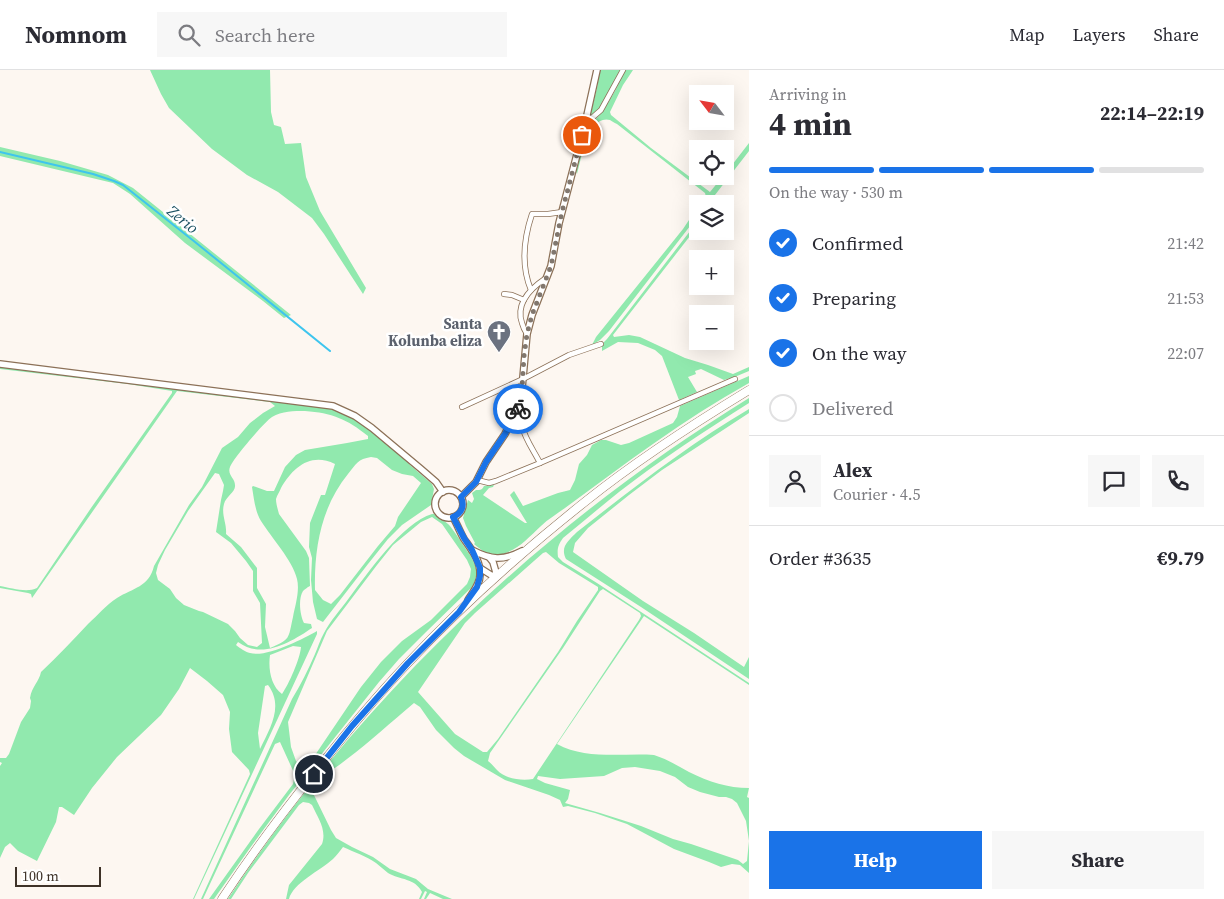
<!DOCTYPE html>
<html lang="en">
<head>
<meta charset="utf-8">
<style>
	:root { --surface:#fff; --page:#f7f7f7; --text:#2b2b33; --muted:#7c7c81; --line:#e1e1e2; --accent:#1a73e8 }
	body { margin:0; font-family:"Source Serif 4",serif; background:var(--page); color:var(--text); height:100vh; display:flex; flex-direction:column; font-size:19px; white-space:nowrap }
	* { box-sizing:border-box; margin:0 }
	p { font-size:16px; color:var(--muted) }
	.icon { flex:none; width:28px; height:28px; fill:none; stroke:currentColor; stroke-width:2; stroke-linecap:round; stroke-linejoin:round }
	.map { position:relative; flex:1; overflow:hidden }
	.details { display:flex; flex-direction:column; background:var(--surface); width:475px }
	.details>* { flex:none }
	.needle { width:32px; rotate:301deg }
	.tools { position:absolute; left:689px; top:15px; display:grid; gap:10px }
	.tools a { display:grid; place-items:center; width:45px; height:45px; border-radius:0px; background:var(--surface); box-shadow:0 5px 20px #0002; font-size:25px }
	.scale { position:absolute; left:15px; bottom:12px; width:86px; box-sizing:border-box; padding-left:5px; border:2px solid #3e3228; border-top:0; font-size:14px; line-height:18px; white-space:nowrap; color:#3e3228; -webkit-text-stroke:4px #fff; paint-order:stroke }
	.pin { position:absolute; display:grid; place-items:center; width:42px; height:42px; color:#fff; margin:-21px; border:2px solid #fff; border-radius:50%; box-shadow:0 1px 5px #0007 }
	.courier { position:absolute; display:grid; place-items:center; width:50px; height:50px; margin:-25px; border:4px solid #1a73e8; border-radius:50%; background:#fff; color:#222; box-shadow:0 1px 6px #0007 }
	.head em { font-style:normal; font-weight:700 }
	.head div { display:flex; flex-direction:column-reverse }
	.head { display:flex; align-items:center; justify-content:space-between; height:85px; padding:0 20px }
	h1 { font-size:32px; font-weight:700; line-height:38px }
	.bar { display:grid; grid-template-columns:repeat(4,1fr); gap:8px 5px; align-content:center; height:60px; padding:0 20px }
	.bar i { height:6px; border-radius:4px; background:var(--line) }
	.bar .active { background:var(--accent) }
	.bar p { grid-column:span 4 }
	.line { display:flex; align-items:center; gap:12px; padding:0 20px; border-top:1px solid var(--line) }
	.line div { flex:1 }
	.round { display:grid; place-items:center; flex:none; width:52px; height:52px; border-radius:0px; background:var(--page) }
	ol { padding:0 20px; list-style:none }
	li { display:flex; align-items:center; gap:15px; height:55px }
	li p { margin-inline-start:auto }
	li .icon { padding:5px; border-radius:50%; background:var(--accent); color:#fff; stroke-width:4 }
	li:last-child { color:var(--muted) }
	li i { width:28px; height:28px; border:2px solid var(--line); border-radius:50% }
	.action { display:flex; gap:10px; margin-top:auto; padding:10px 20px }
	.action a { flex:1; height:58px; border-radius:0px; background:var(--accent); color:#fff; font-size:20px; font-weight:700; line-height:58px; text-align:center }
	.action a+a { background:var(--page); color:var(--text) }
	header { display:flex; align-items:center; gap:30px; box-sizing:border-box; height:70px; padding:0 25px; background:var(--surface); border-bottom:1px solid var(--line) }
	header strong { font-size:24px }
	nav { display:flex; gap:28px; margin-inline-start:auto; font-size:18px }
	.search { width:350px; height:45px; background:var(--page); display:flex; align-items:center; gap:12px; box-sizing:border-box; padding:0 18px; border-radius:0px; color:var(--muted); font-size:19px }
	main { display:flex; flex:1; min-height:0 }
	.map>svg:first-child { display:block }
</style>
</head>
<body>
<header>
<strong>Nomnom</strong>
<div class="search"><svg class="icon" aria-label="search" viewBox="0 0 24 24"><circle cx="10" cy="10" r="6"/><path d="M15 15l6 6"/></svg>Search here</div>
<nav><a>Map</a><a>Layers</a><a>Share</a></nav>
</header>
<main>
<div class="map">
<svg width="749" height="829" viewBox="0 0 749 829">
	<rect width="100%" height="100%" fill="#fdf7f1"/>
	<!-- green -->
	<g fill="#91e9ae" fill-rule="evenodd">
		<path d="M 150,0 L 270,0 L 271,42 L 274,55 L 281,57 L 285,74 L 301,73 L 306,107 L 320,141 L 366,218 L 363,224 L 324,164 L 312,148 L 278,122 L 247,105 L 212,79 L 169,38 L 161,24 Z"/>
		<path d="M 600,0 L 620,0 C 612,17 604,37 589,50 L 597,18 Z"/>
		<path d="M 625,0 L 633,0 L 623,15 L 610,42 L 611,45 L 651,78 L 710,122 L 723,106 L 725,106 L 725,104 L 749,73 L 749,81 L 708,134 L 701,134 L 706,127 L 705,123 L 617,54 C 614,53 612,51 610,50 C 588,44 581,91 577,104 L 576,101 L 586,60 L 603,41 L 615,21 Z"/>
		<path d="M 0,77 L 60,91 L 108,105 L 133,118 L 291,245 L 284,248 L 263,231 L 185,173 L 130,124 L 113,113 L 0,86 Z"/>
		<path d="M 697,138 L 697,147 L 609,261 L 600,270 L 592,275 L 596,267 L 683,159 Z"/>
		<path d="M 697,152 L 697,157 L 613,265 L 614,267 L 629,265 L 640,267 L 685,288 L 708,295 L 733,304 L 749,297 L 749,301 L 737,306 L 724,310 L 701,299 L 695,301 L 696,304 L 688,307 L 697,322 L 679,330 L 662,286 L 655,280 L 638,273 L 618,272 L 602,281 L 602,277 L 600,276 L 607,269 Z"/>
		<path d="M 0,296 L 331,338 L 359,350 L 403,386 L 410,395 L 432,414 L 434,419 L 431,435 L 402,455 L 388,469 L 368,494 L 323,552 L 317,549 L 313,532 L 311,510 L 312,488 L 309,477 L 310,453 L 321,425 L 325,425 L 335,394 C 311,382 293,397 281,418 C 280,421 277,425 276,429 C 276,434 278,440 279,444 L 306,481 L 309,488 L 310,516 C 309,516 304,520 303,521 C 298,529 300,545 304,553 L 311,554 L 312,558 C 291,572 262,590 238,572 L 236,575 C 240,578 245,582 250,583 C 266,588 303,569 317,561 L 317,564 L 194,829 L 193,829 L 250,704 L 249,700 L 232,682 L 229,659 L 230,642 L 223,625 L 207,611 L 190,598 L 179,619 L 161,645 L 117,687 L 92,718 L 74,745 L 62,737 L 59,737 L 56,752 L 37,791 L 18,781 L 10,773 L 5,777 L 0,788 L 0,696 L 2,693 L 0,692 L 0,688 L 6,688 L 9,684 L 21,652 L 30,638 L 31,631 L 30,628 C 32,616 39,612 41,602 C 58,586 73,570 88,554 C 98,545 106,535 117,528 C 133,518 149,517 154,496 L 189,435 L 202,417 L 222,378 L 238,367 L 250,353 L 263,343 L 275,336 L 270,332 L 177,321 L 32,528 L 31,524 L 28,523 L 0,518 L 0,516 C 11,518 27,523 37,518 L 91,438 L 172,323 L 172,321 L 128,314 L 0,299 ZM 305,341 C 332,343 347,349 368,366 L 368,369 L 347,373 L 305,380 L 296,385 L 285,397 L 274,421 L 267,421 L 253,416 L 252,417 C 254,429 255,441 261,451 C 271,467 293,491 297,509 C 300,521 295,536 293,547 C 288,569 291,569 270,578 L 265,557 L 266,534 L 257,518 L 257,498 L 241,477 L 226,464 C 227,453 221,445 224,434 C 226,426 236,422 235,415 C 235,408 227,405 230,397 C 232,390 265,351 272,347 C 282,341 294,341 305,341 ZM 371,387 L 377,388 L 392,400 L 402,404 L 413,406 L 421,413 L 398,447 L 395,456 L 378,476 L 340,525 L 331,534 L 323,530 L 315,520 C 314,479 321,437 348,404 C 356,394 358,389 371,387 ZM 215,403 L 219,404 L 224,415 L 223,421 L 221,430 L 216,462 L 231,473 L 246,491 L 253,501 L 253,521 L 260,533 L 262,573 L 257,577 L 248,575 L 240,568 L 235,561 L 228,554 L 203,542 L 199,541 L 184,535 L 176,528 L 170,519 L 158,510 L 156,503 L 158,495 L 165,480 L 188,441 ZM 293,576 L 301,577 C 300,589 289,614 282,624 C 271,616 268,599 270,585 ZM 268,615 C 284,636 270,658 260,679 L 258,663 L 265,616 Z"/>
		<path d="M 749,306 L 749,313 C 684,349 625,394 565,438 C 557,444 548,449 541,456 C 531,465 521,477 508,482 C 492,489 486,484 474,474 L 475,473 L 466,456 L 463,448 L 468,430 L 472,433 L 474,429 L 472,423 L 476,420 C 481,420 482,420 484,416 L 494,415 L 493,417 L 489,418 L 483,425 L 525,453 L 527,453 L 510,425 L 514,421 L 523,436 L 558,423 L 570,420 L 575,410 L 579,394 L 587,385 L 592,375 L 601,370 L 606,370 L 621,375 L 629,373 L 673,353 L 677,347 L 680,336 Z"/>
		<path d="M 749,328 L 749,333 C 705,361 660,390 619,422 C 600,437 582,453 563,468 C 558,475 557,479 558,487 L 563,492 L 597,513 L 749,613 L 749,615 L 644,546 L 557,674 C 586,690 622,683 654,685 C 667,689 678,696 689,702 C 709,712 728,718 749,718 L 747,727 L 749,728 L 749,803 L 740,795 L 732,794 L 721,797 L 709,792 L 674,779 L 627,754 L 595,743 L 568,736 L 563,737 L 560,730 L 549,725 L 505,710 L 464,686 L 454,678 L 436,660 L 420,637 L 414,633 C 391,652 370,672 347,689 C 335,699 319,706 312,721 L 331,760 L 336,768 L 352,777 L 373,787 L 390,799 L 416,809 L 428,819 L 452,829 L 443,829 L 430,823 L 426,829 L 424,829 L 427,822 L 425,821 L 421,829 L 419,829 L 422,822 C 415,808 400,810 388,803 C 384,800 380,796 376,793 C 366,786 354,782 343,777 C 340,781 337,785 333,789 C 321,800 293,813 289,829 L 286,829 L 289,815 L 322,774 C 327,760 318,748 312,735 L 309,733 L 303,732 L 299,735 L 248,803 L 231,829 L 228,829 C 360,628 544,454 749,328 ZM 546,482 L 559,493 L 598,517 L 598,520 L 577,551 L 558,582 L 498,669 L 487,682 L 483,682 L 455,664 L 418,622 L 465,553 L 475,543 L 543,483 ZM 603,519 L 640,543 L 641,546 L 639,550 L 533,709 C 522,711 505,709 497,700 C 494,697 492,694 488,691 L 490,683 L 563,578 L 600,521 ZM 635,697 L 660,701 L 675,707 L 688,717 L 700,722 L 719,727 L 726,727 L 732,729 L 737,733 L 746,751 L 749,771 L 747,791 L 743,794 L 738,790 L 691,774 L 673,769 L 641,756 L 600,743 L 565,733 L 568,729 L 570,720 L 545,713 L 537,709 L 538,706 L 560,709 L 604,706 L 622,698 Z"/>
		<path d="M 749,339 L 749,343 L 662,400 L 629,425 L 588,458 L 575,473 L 573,482 L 643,531 L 694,563 L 744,597 L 749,587 L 749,609 L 641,537 L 566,489 C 560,477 568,471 577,462 C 633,418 688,375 749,339 Z"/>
		<path d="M 432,444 L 434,444 C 439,449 446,451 450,456 C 454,461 458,467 461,472 C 472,488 483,500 471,518 L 426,562 L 399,589 L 379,612 L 289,725 L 250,778 L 214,829 L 209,829 L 259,759 L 293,714 L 295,705 L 280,672 L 275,674 L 203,829 L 201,829 L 292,629 C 301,614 308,600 315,584 C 318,577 320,570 324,563 C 330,551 341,539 349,528 C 367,504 403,452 432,444 ZM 432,447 L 442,454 L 467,490 L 471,499 L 470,507 L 467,514 L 431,550 L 402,571 L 381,592 L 361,617 L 307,697 L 304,700 L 296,691 L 291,677 L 288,652 L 327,561 L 377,495 L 393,475 L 421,452 Z"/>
	</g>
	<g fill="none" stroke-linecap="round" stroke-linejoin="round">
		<!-- stream -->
		<path stroke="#3ec5ee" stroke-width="2" d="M 0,82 L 93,104 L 114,111 L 123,115 L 195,172 L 330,281"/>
		<!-- minor casing -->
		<g stroke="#8c7158" stroke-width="6">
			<g id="minor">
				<path d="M 585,54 L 601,40 L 623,0"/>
				<path d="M 531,220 C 521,196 524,168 532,144 L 548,144 L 562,142"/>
				<path d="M 504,224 L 512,225 L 524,230"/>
				<path d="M 527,264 C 525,261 523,257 522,253 C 515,233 531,218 546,208"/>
				<path d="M 519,335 C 522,342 520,349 522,356 C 525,369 534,381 540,393"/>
				<path d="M 462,337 L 523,309 L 569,285 L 601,274"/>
				<path d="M 477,410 L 489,413 L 496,411 L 540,393 L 735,309"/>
			</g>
		</g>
		<!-- tertiary casing -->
		<g stroke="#8c7158" stroke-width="8">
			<g id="tertiary">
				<path d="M 0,294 L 333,336 L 355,346 L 372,358 L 421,399 L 436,412 L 443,422"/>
				<circle cx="449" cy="434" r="14"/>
				<path d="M 461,427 L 476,412 L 486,392 L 505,364 L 519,335 L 522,318 L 527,264 L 532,245 L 551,196 L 559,153 L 585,54 L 597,0"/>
				<path d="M 453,447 C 457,454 460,462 464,469 C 471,479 481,491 480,505 C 480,514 473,522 468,530"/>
				<path d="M 472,480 C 491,490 503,491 522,481"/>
				<path d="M 480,498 L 491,505 L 497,506 L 493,492 L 489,487"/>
			</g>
		</g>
		<!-- primary casing -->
		<g stroke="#8c7158" stroke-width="9">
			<path id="primary" d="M 222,829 C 251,785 283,742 316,701 C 345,664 375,628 407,594 C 462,535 523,481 586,431 C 637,390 693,354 749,320"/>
		</g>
		<!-- minor -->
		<use href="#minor" stroke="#fff" stroke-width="4.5"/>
		<!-- tertiary -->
		<use href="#tertiary" stroke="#fff" stroke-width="5.5"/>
		<!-- primary -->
		<use href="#primary" stroke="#fff" stroke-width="8"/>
	</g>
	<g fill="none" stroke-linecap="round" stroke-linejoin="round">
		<!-- done -->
		<path stroke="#81776e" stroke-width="5" stroke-dasharray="0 9" d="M 518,339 L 522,318 L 524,286 L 527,264 L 532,245 L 551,196 L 562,142 L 582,65"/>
		<!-- route -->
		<path stroke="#1a73e8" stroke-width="6" d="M 314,704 L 352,656 L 408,593 L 459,542 L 477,517 L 480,506 L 480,498 L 472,480 L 464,468 L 453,447 C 462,443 465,436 461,427 L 476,412 L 486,392 L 505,364 L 518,339"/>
	</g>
	<!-- icons -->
	<defs>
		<g id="church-pin" transform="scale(1.25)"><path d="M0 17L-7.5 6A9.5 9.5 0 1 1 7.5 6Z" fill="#6b7280" stroke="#fff"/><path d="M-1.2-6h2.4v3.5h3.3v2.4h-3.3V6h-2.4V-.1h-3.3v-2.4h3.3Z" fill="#fff"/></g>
	</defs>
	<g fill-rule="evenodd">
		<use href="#church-pin" x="499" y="262"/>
	</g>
	<g text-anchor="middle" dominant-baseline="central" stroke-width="5" stroke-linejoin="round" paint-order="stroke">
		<!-- worship labels -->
		<g font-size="15" font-weight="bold" fill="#5b616d" stroke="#fff" text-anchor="end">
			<text x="482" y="253">Santa<tspan x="482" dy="17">Kolunba eliza</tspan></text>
		</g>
		<!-- water labels -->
		<g font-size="16" font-style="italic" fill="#1c5263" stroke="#fff">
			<text transform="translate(183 149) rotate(39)">Zerio</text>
		</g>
	</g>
</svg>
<div class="tools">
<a><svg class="needle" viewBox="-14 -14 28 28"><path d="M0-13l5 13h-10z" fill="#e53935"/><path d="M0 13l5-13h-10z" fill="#7c7c81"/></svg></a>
<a><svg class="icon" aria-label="locate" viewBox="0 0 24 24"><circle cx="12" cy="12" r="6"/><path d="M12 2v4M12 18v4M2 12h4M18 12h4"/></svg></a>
<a><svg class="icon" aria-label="layers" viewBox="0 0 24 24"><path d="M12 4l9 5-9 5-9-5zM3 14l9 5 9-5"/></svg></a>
<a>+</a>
<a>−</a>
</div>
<div class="scale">100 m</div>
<div class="pin" style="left:582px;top:65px;background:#ea580c"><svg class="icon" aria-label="bag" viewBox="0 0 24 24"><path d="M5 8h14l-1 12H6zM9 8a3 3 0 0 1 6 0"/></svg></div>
<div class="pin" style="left:314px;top:704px;background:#1f2937"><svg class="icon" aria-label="home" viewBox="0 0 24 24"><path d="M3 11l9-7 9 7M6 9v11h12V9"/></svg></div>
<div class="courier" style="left:518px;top:339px"><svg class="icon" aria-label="bike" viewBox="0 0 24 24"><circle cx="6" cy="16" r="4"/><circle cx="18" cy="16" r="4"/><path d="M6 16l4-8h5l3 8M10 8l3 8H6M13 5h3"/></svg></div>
</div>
<section class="details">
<div class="head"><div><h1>4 min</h1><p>Arriving in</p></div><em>22:14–22:19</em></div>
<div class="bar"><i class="active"></i><i class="active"></i><i class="active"></i><i></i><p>On the way · 530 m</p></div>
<ol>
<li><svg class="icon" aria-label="check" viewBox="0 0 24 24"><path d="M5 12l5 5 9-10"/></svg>Confirmed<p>21:42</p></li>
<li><svg class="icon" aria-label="check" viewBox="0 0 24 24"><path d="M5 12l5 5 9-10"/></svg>Preparing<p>21:53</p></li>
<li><svg class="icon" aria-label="check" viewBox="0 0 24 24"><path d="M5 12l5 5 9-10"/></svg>On the way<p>22:07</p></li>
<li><i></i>Delivered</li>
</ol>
<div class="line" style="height:90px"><a class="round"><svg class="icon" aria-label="person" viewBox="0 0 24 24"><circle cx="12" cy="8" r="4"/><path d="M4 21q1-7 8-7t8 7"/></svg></a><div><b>Alex</b><p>Courier · 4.5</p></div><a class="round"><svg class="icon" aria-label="chat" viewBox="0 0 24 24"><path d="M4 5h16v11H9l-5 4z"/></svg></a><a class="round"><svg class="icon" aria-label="phone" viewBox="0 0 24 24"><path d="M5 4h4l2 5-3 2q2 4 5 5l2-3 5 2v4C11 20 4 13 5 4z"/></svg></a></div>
<div class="line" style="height:65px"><div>Order #3635</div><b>€9.79</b></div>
<div class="action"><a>Help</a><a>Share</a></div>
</section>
</main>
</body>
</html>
